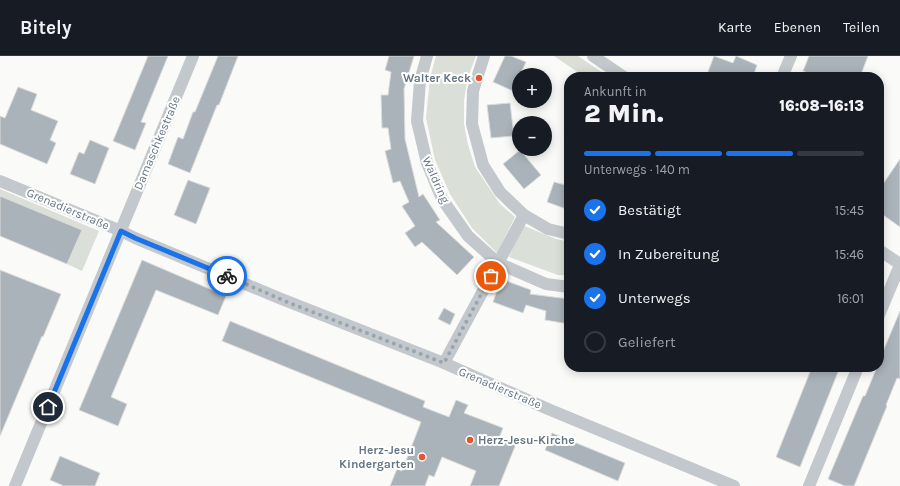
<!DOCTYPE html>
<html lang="de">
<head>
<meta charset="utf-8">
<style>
	:root { --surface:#171b24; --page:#20242c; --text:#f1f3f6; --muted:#9ea1a6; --line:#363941; --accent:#1a73e8 }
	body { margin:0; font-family:Karla,sans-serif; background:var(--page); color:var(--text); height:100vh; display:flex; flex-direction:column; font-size:15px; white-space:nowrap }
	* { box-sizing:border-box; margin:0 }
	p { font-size:13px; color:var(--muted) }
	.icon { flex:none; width:22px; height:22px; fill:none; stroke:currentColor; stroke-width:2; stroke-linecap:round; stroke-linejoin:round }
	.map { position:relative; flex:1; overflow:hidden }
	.sheet { position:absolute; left:564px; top:16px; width:320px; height:300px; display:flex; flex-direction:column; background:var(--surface); border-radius:16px; box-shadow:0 2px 10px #0003 }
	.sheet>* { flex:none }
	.tools { position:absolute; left:512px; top:12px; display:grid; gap:8px }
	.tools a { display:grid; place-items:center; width:40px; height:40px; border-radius:50%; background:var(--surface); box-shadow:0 2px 10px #0003; font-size:20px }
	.pin { position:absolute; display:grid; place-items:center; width:34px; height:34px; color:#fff; margin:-17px; border:2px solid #fff; border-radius:50%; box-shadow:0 1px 4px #0007 }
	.courier { position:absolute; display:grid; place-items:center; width:40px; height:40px; margin:-20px; border:3px solid #1a73e8; border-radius:50%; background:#fff; color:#222; box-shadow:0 1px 5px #0007 }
	.headline em { font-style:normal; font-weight:800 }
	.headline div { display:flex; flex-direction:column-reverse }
	.headline { display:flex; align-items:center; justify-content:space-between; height:68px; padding:0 20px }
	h1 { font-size:26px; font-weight:800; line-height:30px }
	.bar { display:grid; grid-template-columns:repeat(4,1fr); gap:6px 4px; align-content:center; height:48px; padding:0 20px }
	.bar i { height:5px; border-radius:3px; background:var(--line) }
	.bar .active { background:var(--accent) }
	.bar p { grid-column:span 4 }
	ol { padding:0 20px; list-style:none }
	li { display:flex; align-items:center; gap:12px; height:44px }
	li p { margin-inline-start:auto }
	li .icon { padding:4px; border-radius:50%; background:var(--accent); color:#fff; stroke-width:4 }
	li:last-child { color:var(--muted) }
	li i { width:22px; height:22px; border:2px solid var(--line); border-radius:50% }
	header { display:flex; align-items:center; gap:24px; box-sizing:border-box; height:56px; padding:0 20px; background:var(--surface); border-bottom:1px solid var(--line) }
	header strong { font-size:19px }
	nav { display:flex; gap:22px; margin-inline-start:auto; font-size:14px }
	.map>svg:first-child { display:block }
</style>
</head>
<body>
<header>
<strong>Bitely</strong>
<nav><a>Karte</a><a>Ebenen</a><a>Teilen</a></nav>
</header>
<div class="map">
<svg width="900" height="430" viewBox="0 0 900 430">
	<rect width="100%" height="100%" fill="#fafaf8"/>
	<!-- green -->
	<g fill="#dadfd7">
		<path d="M 436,0 L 476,0 L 468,21 L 464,44 L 464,68 L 468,89 L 475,111 L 500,148 L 515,161 L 497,197 L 472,172 L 450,138 L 435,104 L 426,62 L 430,22 Z"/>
		<path d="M 554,0 L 578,0 L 609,21 L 585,21 Z"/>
		<path d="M 0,133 L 99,175 L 82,215 L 67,208 L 81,174 L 0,140 Z"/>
		<path d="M 522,169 L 556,183 L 569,186 L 569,219 L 558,219 L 509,201 Z"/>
	</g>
	<!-- building -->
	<g fill="#aab3b9" stroke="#dcdcda">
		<path d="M 148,0 L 168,0 L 141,66 L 146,67 L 135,94 L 113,85 Z"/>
		<path d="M 218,0 L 238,0 L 219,49 L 217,49 L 190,117 L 168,108 L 178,81 L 183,83 L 193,56 L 195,56 Z"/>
		<path d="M 389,0 L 414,0 L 404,33 L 405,83 L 419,141 L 423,138 L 440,164 L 436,166 L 474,201 L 457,219 L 422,186 L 415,191 L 405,177 L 415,170 L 402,150 L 409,146 L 400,125 L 393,127 L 385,95 L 391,93 L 388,72 L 382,72 L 381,39 L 388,39 L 391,16 L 385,14 Z"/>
		<path d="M 505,0 L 511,0 L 526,6 L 520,19 L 519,19 L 519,21 L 513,35 L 493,26 Z"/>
		<path d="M 714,0 L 733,7 L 736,0 L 757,9 L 753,21 L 706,21 Z"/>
		<path d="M 809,0 L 868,0 L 860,21 L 817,21 L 803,15 Z"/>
		<path d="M 18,31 L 37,38 L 31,54 L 58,65 L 50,84 L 56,87 L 47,108 L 0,88 L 0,60 L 5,62 Z"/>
		<path d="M 510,47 L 514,80 L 491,82 L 487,49 Z"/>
		<path d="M 90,84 L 109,92 L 95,128 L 70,118 L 79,96 L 84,98 Z"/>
		<path d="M 520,94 L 541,119 L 524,133 L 503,108 Z"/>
		<path d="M 900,103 L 900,171 L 879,156 L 879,134 Z"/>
		<path d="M 188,124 L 210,132 L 196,168 L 174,159 Z"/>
		<path d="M 554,126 L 569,130 L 569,154 L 547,146 Z"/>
		<path d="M 0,140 L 82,174 L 67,208 L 0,180 Z"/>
		<path d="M 142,204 L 226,240 L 218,259 L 156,234 L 111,341 L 127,348 L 118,370 L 79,354 Z"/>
		<path d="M 0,214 L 61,238 L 43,281 L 42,280 L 0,380 Z"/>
		<path d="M 501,223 L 531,234 L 530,238 L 569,243 L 569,268 L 545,264 L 546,255 L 526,249 L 523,257 L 493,246 Z"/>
		<path d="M 444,252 L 455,258 L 450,269 L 438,263 Z"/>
		<path d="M 900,255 L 900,323 L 897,322 L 886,349 L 887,350 L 854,430 L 845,430 L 828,423 L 863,340 L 865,340 L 877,311 L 879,311 L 879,305 Z"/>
		<path d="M 230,265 L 425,345 L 423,351 L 449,361 L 456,344 L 468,349 L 464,357 L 503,372 L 499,382 L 516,388 L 499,430 L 470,430 L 476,415 L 442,401 L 434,421 L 429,419 L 425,430 L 390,430 L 397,413 L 402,415 L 421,366 L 222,285 Z"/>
		<path d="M 812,311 L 840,311 L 800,411 L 776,401 Z"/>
		<path d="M 552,377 L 625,407 L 618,425 L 545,394 Z"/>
		<path d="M 60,400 L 100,417 L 95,430 L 64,430 L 50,424 Z"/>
	</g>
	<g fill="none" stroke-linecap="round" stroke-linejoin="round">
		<!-- minor -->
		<g stroke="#c3c8cc" stroke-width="12">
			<path d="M 427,0 L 420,25 L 417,65 L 427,107 L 442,143 L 468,180 L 498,207 L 546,228 L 569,231"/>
			<path d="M 484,0 L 473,35 L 472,68 L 483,109 L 500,136 L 524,159 L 548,173 L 569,178"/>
			<path d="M 593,0 L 624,21"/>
			<path d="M 782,21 L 791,0"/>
			<path d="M 0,125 L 121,175 L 135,182 L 279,242 L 444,307 L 548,353 L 734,430"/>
			<path d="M 879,194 L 900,208"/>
			<path d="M 879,259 L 900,209"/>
			<path d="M 444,307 L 524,159"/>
			<path d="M 15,430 L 193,0"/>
			<path d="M 809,430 L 858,311"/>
		</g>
	</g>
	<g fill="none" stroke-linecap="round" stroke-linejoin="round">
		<!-- done -->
		<path stroke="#99a4ac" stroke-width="4" stroke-dasharray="0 7.2" d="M 227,220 L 292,248 L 444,307 L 491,220"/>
		<!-- route -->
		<path stroke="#1a73e8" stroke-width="5" d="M 48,351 L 121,175 L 135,182 L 227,220"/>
	</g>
	<!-- markers -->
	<g fill="#e4572e" stroke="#fff" stroke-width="1.5">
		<circle cx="479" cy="22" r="4"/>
		<circle cx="470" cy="384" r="4"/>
		<circle cx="422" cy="401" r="4"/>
	</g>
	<g text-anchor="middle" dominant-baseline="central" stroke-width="4" stroke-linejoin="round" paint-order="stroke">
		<!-- poi labels -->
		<g font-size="12" font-weight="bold" fill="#657683" stroke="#fff" text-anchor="end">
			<text x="471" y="22">Walter Keck</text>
			<text x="478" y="384" text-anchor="start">Herz-Jesu-Kirche</text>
			<text x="414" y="394">Herz-Jesu<tspan x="414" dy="14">Kindergarten</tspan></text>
		</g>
		<!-- street labels -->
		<g font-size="12" fill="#657683" stroke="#fff">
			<text transform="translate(157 87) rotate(-67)">Damaschkestraße</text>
			<text transform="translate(436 124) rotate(66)">Waldring</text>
			<text transform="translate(68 153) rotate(23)">Grenadierstraße</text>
			<text transform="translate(500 332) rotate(23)">Grenadierstraße</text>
		</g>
	</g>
</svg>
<div class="tools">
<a>+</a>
<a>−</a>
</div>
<div class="pin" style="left:491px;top:220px;background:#ea580c"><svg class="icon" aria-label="bag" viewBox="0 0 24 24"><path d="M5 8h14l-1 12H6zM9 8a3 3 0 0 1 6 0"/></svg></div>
<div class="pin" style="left:48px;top:351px;background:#1f2937"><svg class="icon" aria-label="home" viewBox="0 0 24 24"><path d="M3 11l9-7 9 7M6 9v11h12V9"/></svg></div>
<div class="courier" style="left:227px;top:220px"><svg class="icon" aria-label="bike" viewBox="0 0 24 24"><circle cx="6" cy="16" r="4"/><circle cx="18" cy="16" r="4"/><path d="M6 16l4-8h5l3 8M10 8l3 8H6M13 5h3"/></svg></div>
<section class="sheet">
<div class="headline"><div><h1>2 Min.</h1><p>Ankunft in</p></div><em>16:08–16:13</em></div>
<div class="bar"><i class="active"></i><i class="active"></i><i class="active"></i><i></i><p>Unterwegs · 140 m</p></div>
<ol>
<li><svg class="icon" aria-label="check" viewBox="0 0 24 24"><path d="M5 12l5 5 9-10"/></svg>Bestätigt<p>15:45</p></li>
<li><svg class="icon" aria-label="check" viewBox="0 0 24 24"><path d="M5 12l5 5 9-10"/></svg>In Zubereitung<p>15:46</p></li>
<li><svg class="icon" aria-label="check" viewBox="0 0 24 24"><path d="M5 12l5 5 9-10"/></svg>Unterwegs<p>16:01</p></li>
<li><i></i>Geliefert</li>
</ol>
</section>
</div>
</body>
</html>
